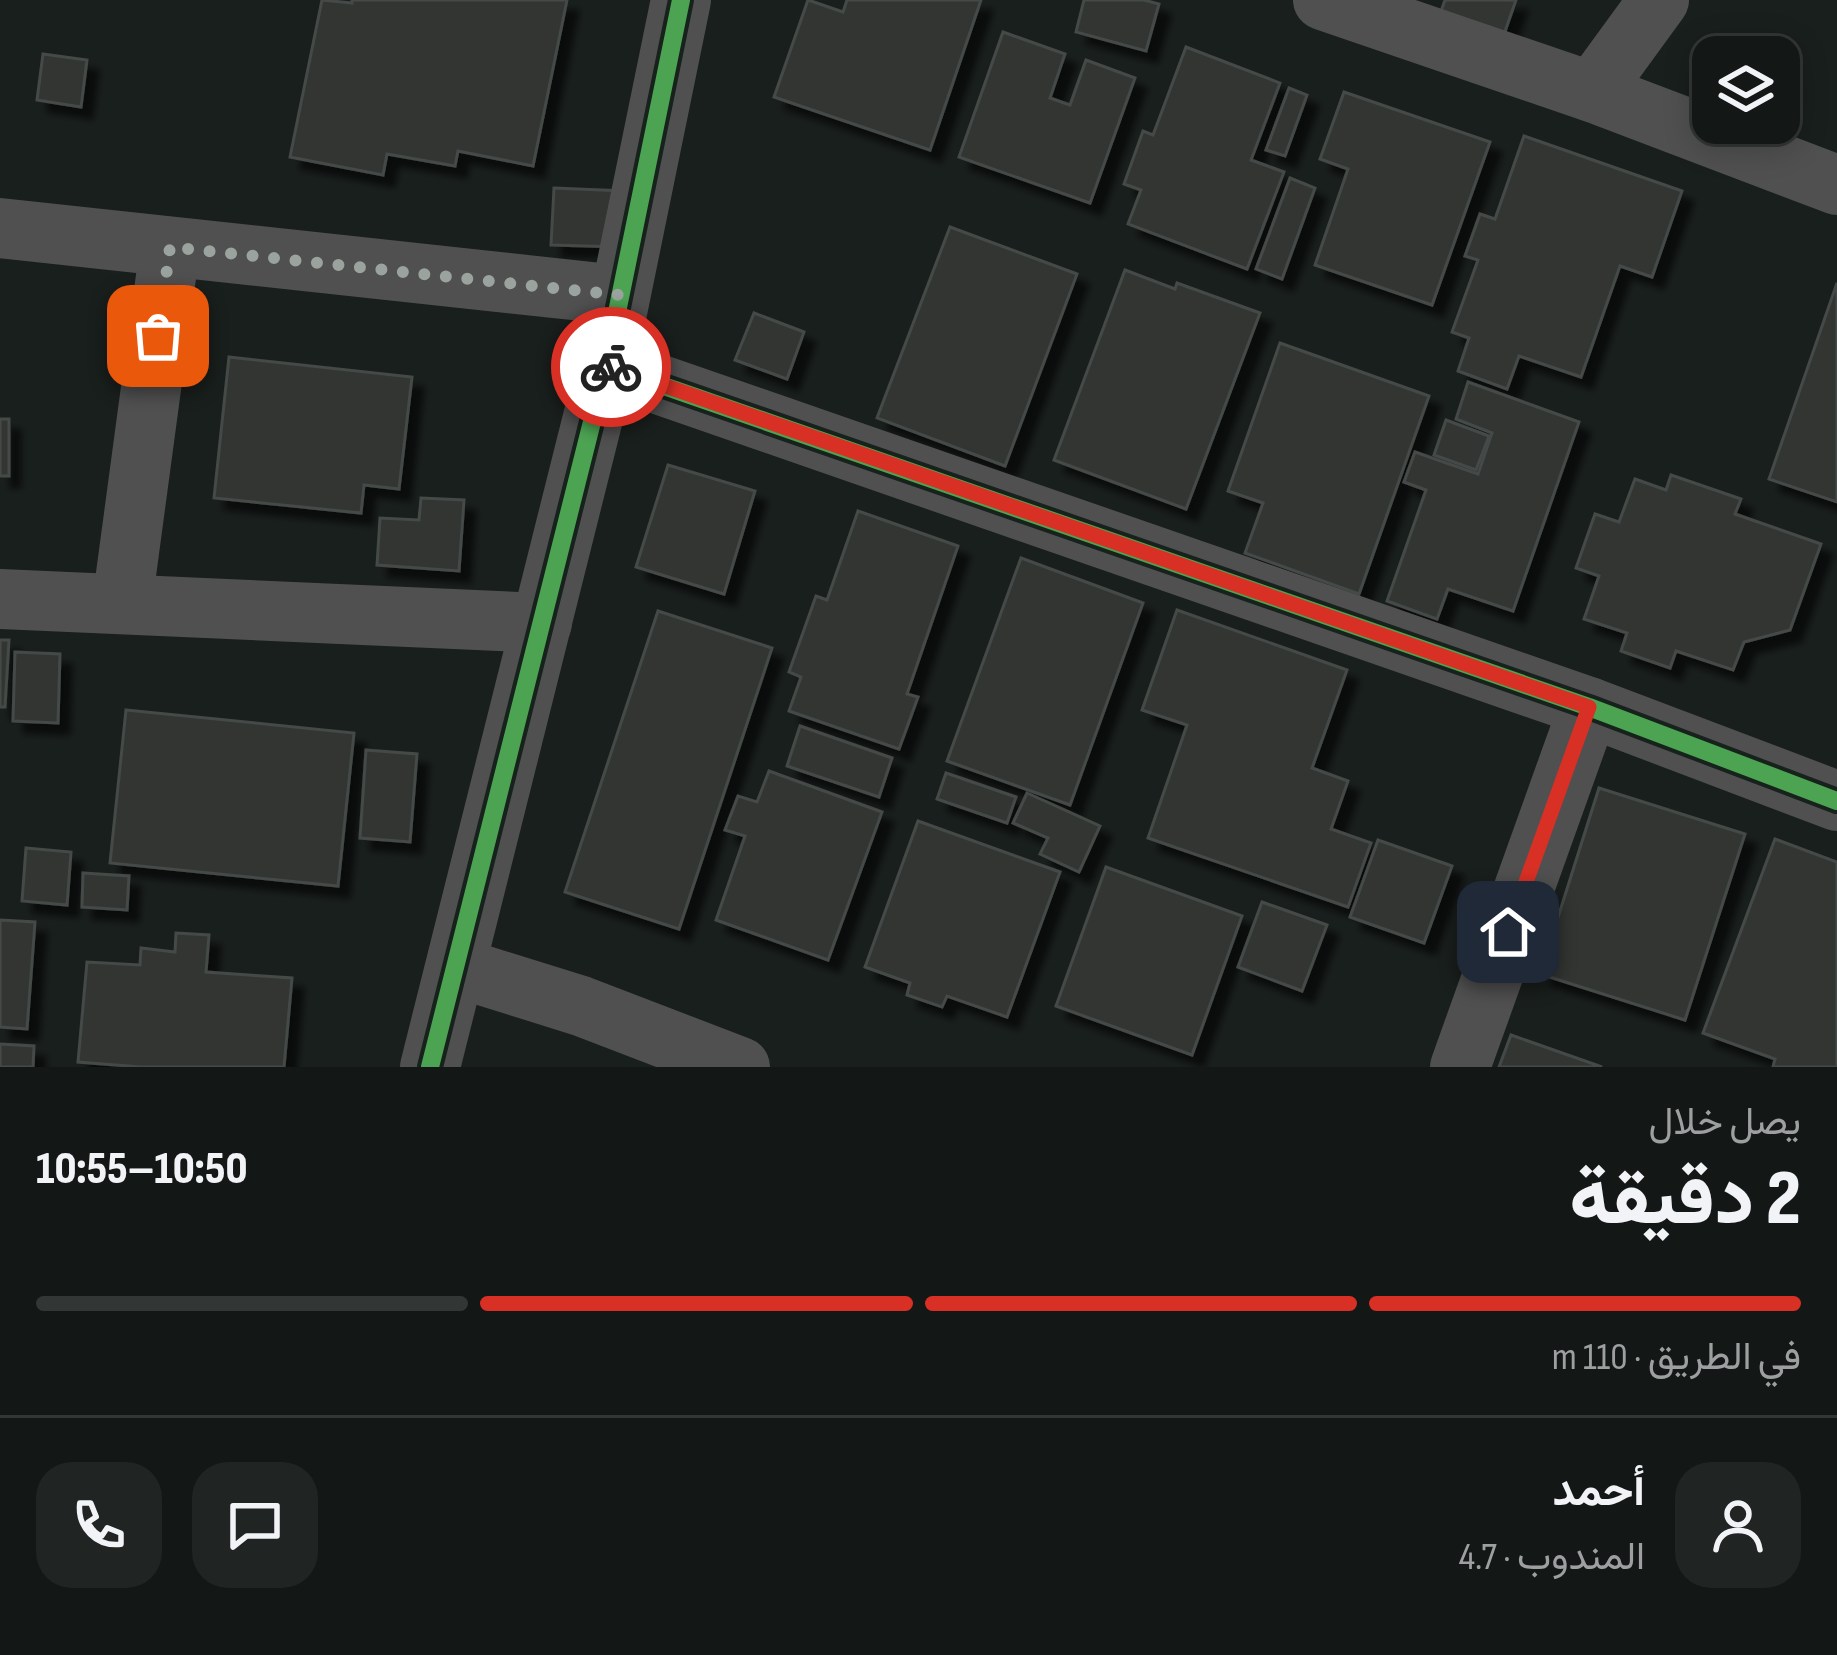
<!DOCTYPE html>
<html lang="ar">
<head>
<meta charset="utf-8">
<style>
	:root { --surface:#131715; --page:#202422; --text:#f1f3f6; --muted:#9d9fa0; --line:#323634; --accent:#d93025 }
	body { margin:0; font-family:"Sofia Sans Condensed",Vazirmatn,sans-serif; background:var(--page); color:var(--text); direction:rtl; height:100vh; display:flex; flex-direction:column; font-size:45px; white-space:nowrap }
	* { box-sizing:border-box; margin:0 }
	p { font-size:39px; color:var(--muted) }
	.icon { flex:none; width:66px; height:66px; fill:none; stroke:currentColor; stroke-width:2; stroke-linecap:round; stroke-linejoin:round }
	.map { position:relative; height:1067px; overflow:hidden; direction:ltr }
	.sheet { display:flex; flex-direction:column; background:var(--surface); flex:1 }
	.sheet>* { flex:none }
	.controls { position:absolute; left:1692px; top:36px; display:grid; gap:24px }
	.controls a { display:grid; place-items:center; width:108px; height:108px; border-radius:24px; background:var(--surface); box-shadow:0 6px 30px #0003,0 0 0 3px var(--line); font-size:60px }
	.pin { position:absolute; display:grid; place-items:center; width:102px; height:102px; color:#fff; margin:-51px; border-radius:24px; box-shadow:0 6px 18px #0006 }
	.courier { position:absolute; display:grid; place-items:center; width:120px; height:120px; margin:-60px; border:9px solid #d93025; border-radius:50%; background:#fff; color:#222; box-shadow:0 3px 15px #0007 }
	.summary em { font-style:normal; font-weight:800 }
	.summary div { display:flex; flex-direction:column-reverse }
	.summary { display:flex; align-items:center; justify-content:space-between; height:204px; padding:0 36px }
	h1 { font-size:78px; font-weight:800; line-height:90px }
	.bar { display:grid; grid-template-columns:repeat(4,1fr); gap:18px 12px; align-content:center; height:144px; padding:0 36px }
	.bar i { height:15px; border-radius:9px; background:var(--line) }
	.bar .current { background:var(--accent) }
	.bar p { grid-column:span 4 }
	.line { display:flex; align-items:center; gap:30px; padding:0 36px; border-top:3px solid var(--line) }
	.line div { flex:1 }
	.round { display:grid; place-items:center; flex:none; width:126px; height:126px; border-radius:36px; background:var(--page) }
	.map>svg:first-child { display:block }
</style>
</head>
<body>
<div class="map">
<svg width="1837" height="1067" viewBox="0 0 1837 1067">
	<defs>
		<filter id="shadow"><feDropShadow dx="11" dy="11" stdDeviation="3" flood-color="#0009"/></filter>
	</defs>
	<rect width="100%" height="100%" fill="#191f1c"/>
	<!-- building -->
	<g fill="#313633" stroke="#444a47" stroke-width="3" filter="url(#shadow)">
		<path d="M 322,0 L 352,3 L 352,0 L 567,0 L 533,166 L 458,151 L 455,166 L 387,154 L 383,175 L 290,157 Z"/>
		<path d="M 808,0 L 843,12 L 847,0 L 981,0 L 930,150 L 774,97 Z"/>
		<path d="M 1084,0 L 1144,0 L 1159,4 L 1146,51 L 1076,32 Z"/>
		<path d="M 1445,0 L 1516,0 L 1502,40 L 1439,17 Z"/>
		<path d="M 1003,32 L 1065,54 L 1050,98 L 1070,105 L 1086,60 L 1135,78 L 1090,203 L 959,157 Z"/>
		<path d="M 1186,47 L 1280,83 L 1251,160 L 1284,172 L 1247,269 L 1128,224 L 1141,190 L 1124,184 L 1143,131 L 1153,135 Z"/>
		<path d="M 43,54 L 87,60 L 81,107 L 37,100 Z"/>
		<path d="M 1289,88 L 1307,95 L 1285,156 L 1266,150 Z"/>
		<path d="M 1344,92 L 1490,142 L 1432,305 L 1315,265 L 1348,169 L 1320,159 Z"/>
		<path d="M 1524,136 L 1682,191 L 1652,277 L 1620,266 L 1581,377 L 1519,356 L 1507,389 L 1458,371 L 1469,338 L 1452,332 L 1478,260 L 1465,256 L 1480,214 L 1495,219 Z"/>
		<path d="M 1290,178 L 1315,188 L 1282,279 L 1256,269 Z"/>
		<path d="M 554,188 L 625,191 L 622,247 L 551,245 Z"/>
		<path d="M 950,227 L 1077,274 L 1005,466 L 877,418 Z"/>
		<path d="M 1125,270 L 1175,289 L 1177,283 L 1260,313 L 1186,509 L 1054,460 Z"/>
		<path d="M 1837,283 L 1837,502 L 1769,479 Z"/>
		<path d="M 754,313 L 804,332 L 787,379 L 735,360 Z"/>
		<path d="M 1280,343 L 1429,396 L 1359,594 L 1245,553 L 1263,503 L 1228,491 Z"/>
		<path d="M 229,357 L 412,377 L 399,489 L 364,485 L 361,513 L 214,498 Z"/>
		<path d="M 1468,382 L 1579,422 L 1513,611 L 1448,589 L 1437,619 L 1387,601 L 1426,490 L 1404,482 L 1415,452 L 1478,474 L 1492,433 L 1456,419 Z"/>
		<rect x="0" y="419" width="9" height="57"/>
		<path d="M 1446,420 L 1489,436 L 1476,470 L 1434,455 Z"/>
		<path d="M 668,465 L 755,491 L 724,594 L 636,567 Z"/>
		<path d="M 1671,475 L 1741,499 L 1735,514 L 1821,544 L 1790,630 L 1744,642 L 1733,670 L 1676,651 L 1670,668 L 1621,651 L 1627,633 L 1584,619 L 1599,576 L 1576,568 L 1595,514 L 1619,522 L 1635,479 L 1666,490 Z"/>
		<path d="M 421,498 L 464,500 L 459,571 L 377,565 L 380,518 L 419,520 Z"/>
		<path d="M 858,511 L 958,546 L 907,694 L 918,697 L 899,749 L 789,711 L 801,677 L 789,672 L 816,596 L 827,600 Z"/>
		<path d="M 1021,558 L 1143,603 L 1070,805 L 947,761 Z"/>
		<path d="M 1177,610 L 1347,670 L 1312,768 L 1348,781 L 1331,829 L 1371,843 L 1348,907 L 1148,838 L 1187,725 L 1142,710 Z"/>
		<path d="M 658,611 L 772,648 L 679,929 L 565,892 Z"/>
		<path d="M 0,640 L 9,640 L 5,707 L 0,707 Z"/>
		<path d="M 15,652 L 60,654 L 58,723 L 13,721 Z"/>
		<path d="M 126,710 L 354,733 L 338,886 L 110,863 Z"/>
		<path d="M 800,726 L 892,758 L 879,797 L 787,766 Z"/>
		<path d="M 366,750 L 417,754 L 410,842 L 360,838 Z"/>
		<path d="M 769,771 L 882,812 L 828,960 L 716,920 L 745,836 L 725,830 L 738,796 L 757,802 Z"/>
		<path d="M 946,773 L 1016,797 L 1007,823 L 937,799 Z"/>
		<path d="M 1599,788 L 1745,834 L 1685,1020 L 1540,974 Z"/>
		<path d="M 1027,793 L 1100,826 L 1079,872 L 1040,854 L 1048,838 L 1013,823 Z"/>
		<path d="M 918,821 L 1060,872 L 1007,1017 L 947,996 L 942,1007 L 907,995 L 910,983 L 865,967 Z"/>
		<path d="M 1775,839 L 1837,862 L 1837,1067 L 1773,1067 L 1775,1059 L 1703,1033 Z"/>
		<path d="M 1378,840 L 1452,866 L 1424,943 L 1350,917 Z"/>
		<path d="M 26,848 L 71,852 L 67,905 L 22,901 Z"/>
		<path d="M 1106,867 L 1242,916 L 1192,1055 L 1056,1006 Z"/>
		<path d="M 83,873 L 129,876 L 127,910 L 82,907 Z"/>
		<path d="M 1262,902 L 1327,925 L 1302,991 L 1238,967 Z"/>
		<path d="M 0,920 L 35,922 L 27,1029 L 0,1027 Z"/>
		<path d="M 176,933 L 209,935 L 206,972 L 292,978 L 284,1067 L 141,1067 L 78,1062 L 87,962 L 140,965 L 141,948 L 175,952 Z"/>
		<path d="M 1511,1035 L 1602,1067 L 1499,1067 Z"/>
		<path d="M 0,1044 L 34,1046 L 33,1067 L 0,1067 Z"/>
	</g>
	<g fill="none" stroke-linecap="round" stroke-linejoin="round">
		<!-- minor -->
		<g stroke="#505051" stroke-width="60">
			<path d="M 1323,0 L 1592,92 L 1837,185"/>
			<path d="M 1592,92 L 1659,0"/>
			<path d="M 0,228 L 619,295"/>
			<path d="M 606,366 L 1589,707 L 1837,801"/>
			<path d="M 0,599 L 542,623"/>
			<path d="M 122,604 L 170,247"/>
			<path d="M 456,967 L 581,1006 L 740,1067"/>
			<path d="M 430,1067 L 606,366 L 681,0"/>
			<path d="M 1460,1067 L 1589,707"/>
		</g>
		<!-- cycleway casing -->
		<g stroke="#16221b" stroke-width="26">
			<g id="cycleway">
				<path d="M 606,366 L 1589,707 L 1837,801"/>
				<path d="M 430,1067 L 606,366 L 681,0"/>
			</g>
		</g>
		<!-- cycleway -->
		<use href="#cycleway" stroke="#4ca352" stroke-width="18"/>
	</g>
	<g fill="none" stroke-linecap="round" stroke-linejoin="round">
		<!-- done -->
		<path stroke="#9ba39f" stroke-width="12" stroke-dasharray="0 21.6" d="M 158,336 L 170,247 L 619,295 L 607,366 L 611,367"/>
		<!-- route -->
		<path stroke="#d93025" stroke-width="15" d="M 611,367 L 1589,707 L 1508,932"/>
	</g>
</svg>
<div class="controls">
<a><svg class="icon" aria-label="layers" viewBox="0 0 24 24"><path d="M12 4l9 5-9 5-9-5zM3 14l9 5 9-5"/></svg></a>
</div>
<div class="pin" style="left:158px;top:336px;background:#ea580c"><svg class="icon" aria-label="bag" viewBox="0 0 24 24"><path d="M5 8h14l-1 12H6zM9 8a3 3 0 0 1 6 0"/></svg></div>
<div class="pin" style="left:1508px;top:932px;background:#1f2937"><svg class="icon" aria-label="home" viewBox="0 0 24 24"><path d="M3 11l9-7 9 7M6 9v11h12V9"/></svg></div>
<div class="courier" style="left:611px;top:367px"><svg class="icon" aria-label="bike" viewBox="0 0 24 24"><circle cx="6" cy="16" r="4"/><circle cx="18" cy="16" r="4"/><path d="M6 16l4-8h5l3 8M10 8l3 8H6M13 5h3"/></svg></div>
</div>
<section class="sheet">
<div class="summary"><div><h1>2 دقيقة</h1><p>يصل خلال</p></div><em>10:50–10:55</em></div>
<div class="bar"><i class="current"></i><i class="current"></i><i class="current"></i><i></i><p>في الطريق · 110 m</p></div>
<div class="line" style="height:216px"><a class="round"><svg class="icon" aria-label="person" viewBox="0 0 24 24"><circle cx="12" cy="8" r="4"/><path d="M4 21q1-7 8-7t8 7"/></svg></a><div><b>أحمد</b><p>المندوب · 4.7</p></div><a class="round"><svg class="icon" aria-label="chat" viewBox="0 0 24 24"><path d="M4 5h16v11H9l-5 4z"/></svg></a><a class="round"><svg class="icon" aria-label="phone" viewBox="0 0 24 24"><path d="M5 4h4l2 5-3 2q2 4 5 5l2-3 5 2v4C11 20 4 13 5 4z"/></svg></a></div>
</section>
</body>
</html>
